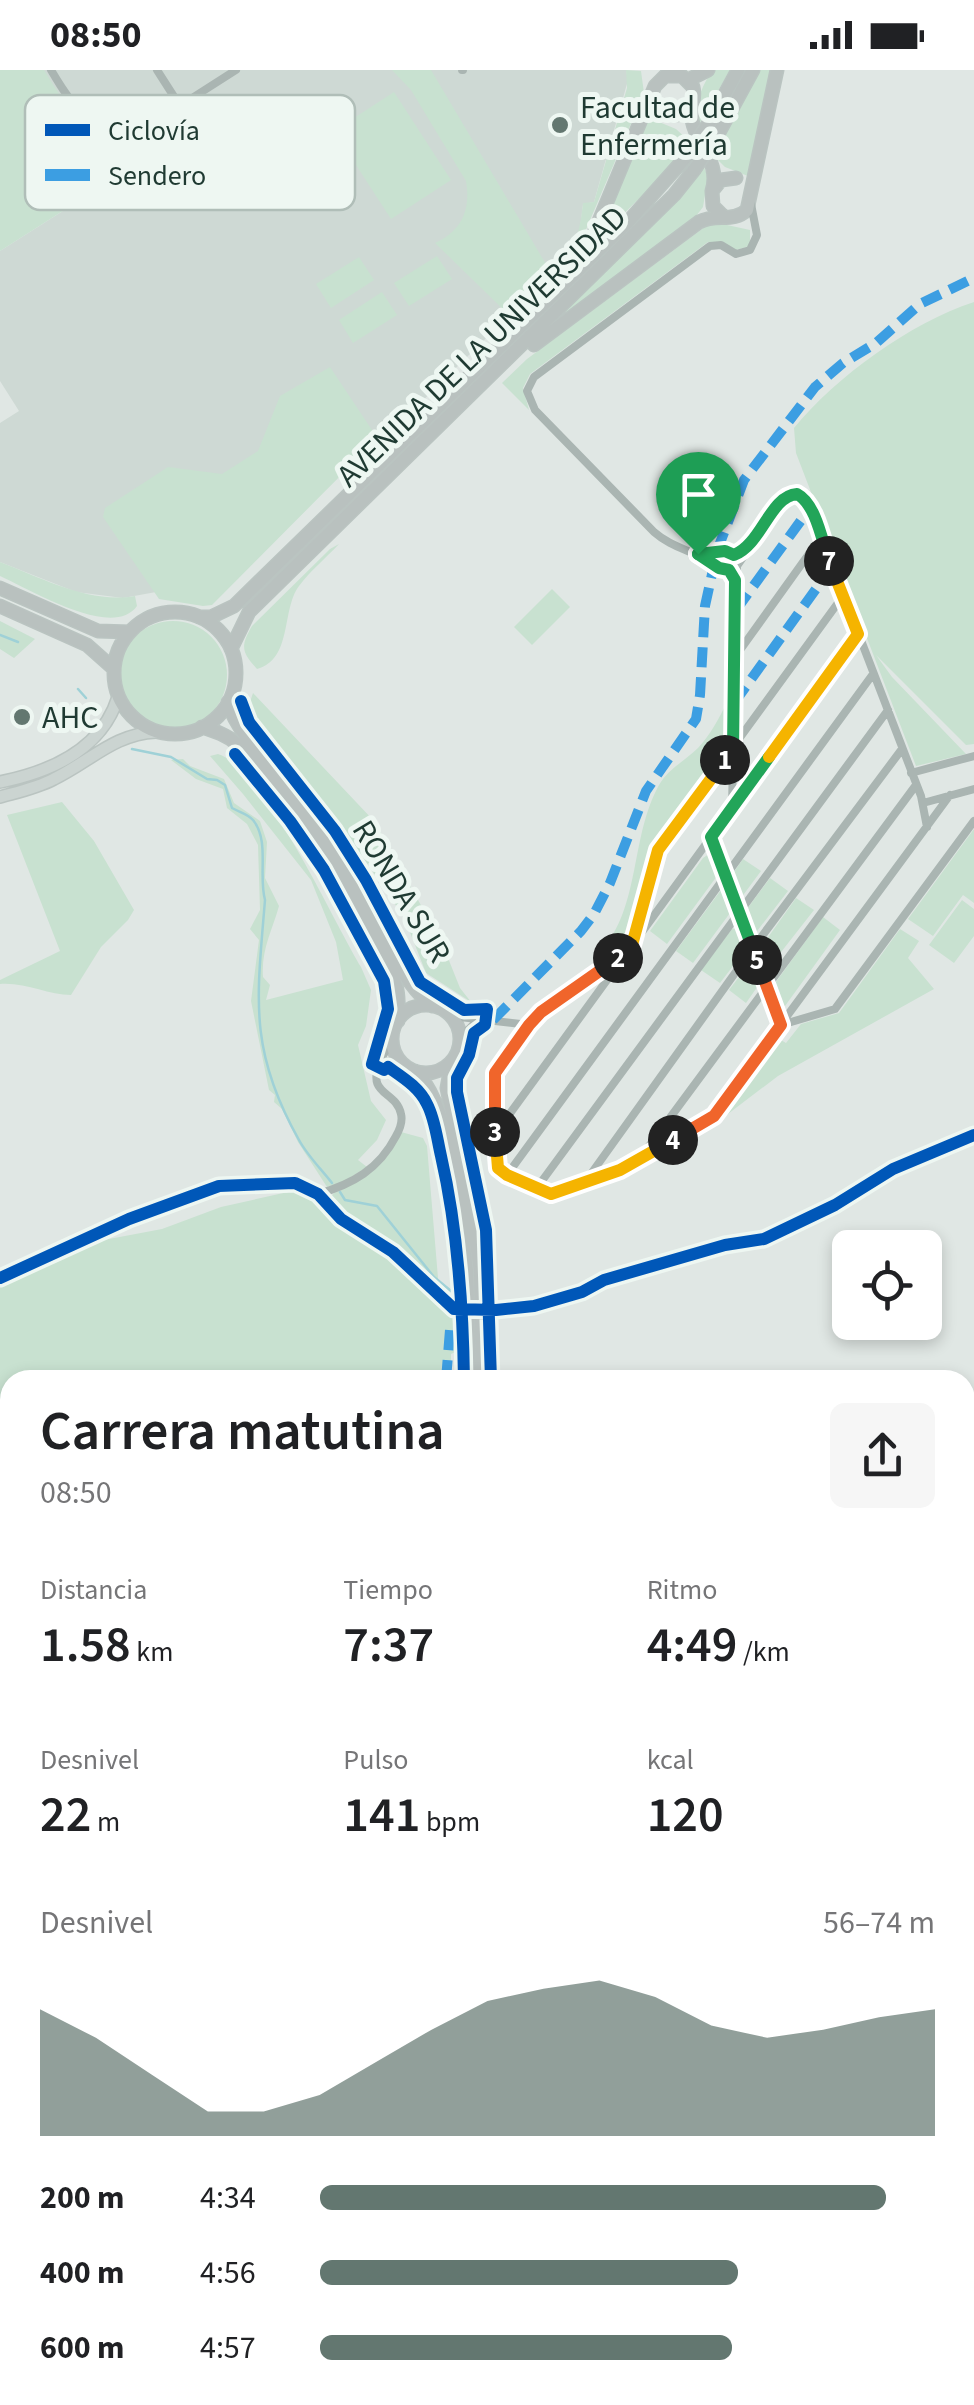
<!DOCTYPE html>
<html lang="es">
<meta charset="utf-8">
<style>
:root{--surface:#fff;--page:#f6f6f6;--text:#202124;--muted:#757577;--accent:#637770}
body{margin:0;font-family:"Source Sans 3",sans-serif;background:var(--page);color:var(--text);height:100vh;display:flex;flex-direction:column;font-size:38px;white-space:nowrap}
*{box-sizing:border-box;margin:0}
p{font-size:32px;color:var(--muted)}
.icon{flex:none;width:55px;height:55px;fill:none;stroke:currentColor;stroke-width:2;stroke-linecap:round;stroke-linejoin:round}
.map{position:relative;flex:1;overflow:hidden}
.side{position:absolute;left:0px;top:1300px;width:975px;height:1035px;display:flex;flex-direction:column;background:var(--surface);border-radius:30px 30px 0 0;box-shadow:0 5px 15px #0003}
.side>*{flex:none}
.controls{position:absolute;left:832px;top:1160px;display:grid;gap:20px}
.controls a{display:grid;place-items:center;width:110px;height:110px;border-radius:15px;background:var(--surface);box-shadow:0 5px 15px #0003;font-size:50px}
.pin{position:absolute;display:grid;place-items:center;width:85px;height:85px;color:#fff;margin:-102px -42px;border-radius:50% 50% 50% 0;rotate:-45deg;box-shadow:0 0 10px #0007}
.pin .icon{rotate:45deg}
.km{position:absolute;width:50px;height:50px;margin:-25px;border-radius:50%;background:#222;color:#fff;font-size:28px;line-height:50px;text-align:center}
.round{display:grid;place-items:center;flex:none;width:105px;height:105px;border-radius:15px;background:var(--page)}
.head{display:flex;align-items:center;justify-content:space-between;height:170px;padding:0 40px}
h1{font-size:55px;font-weight:600;line-height:75px}
.figures{display:grid;grid-template-columns:repeat(3,1fr);gap:15px;height:170px;padding:10px 40px}
.figures div{display:grid;align-content:center}
.figures b{font-size:50px;font-weight:600}
.figures small{font-size:28px;font-weight:400}
.figures p{font-size:28px}
.chart{height:280px;padding:20px 40px}
.chart p{display:flex;justify-content:space-between}
.chart svg{width:100%;height:180px;margin-top:10px;fill:var(--accent);opacity:.7}
ul{padding:0 40px;list-style:none;font-size:32px}
li{display:grid;grid-template-columns:160px 120px 1fr;align-items:center;height:75px}
li i{height:25px;border-radius:12px;background:var(--accent)}
.status{display:flex;justify-content:space-between;align-items:center;height:70px;padding:0 50px;background:var(--surface);direction:ltr}
.status svg{height:28px;fill:currentColor}
.map>svg:first-child{display:block}
</style>
<div class="status"><b>08:50</b><svg viewBox="0 0 49 12"><path d="M0 12V9h3v3zM5 12V6h3v6zM10 12V3h3v9zM15 12V0h3v12zM26 1h20v11H26zM47 4h2v5h-2z"/></svg></div>
<div class="map">
<svg width="974" height="2335" viewBox="0 0 974 2335">
<rect width="100%" height="100%" fill="#e0e7e4"/>
<!-- built -->
<path fill="#ced9d4" d="M28,0h598l2,10 -34,122 -11,2 -4,33 -28,37 -156,154 -13,-3 -8,8 -3,12 -193,143 -55,10 -47,-6 -76,-30v-139l19,-12 -19,-30v-130l99,-63z"/>
<!-- green -->
<path fill="#c8e1d0" d="M0,0h44c18,29 49,83 92,69 14,-5 29,-18 41,-26l8,20 -185,118z
M392,0h39l119,201c25,-25 29,-32 33,-68l11,-1 33,-114 -1,-18 15,1 3,22 -62,146 -11,17 -62,59 -74,-72c27,-12 36,-34 31,-62l-55,-91z
M713,0h17l-32,56c-6,-17 4,-42 15,-56z
M760,0h14l-23,106h-3l-23,-9 -12,-12z
M394,22l57,88 -60,39 -57,-88z
M647,47l29,12 13,12 -27,35 -69,68z
M704,97l4,10 -5,30 -10,13 -141,104 110,-108z
M718,153l32,7v16l-14,4 -15,-8h-13l-178,132 -7,14 6,22 -27,-27 25,-24 179,-133z
M437,186l15,23 -43,27 -15,-23z
M359,187l15,23 -43,28 -15,-24z
M382,222l15,23 -44,28 -14,-23z
M974,232v442l-8,1 -90,-90 16,22 74,77 -50,12 -120,-313 -2,-25c43,-52 116,-105 180,-126z
M330,297l44,66 -3,12 -159,160 -9,1 -44,-7 -56,-82 2,-9 63,-41 54,7 36,-23 22,-55z
M339,474c-13,14 -29,27 -40,42 -18,24 -6,73 -42,83 -14,-16 -18,-21 -5,-43l78,-77z
M0,492c42,16 89,42 135,34l2,10c-24,34 -106,-16 -137,-30z
M552,519l18,18 -38,38 -18,-18z
M0,551l35,18 -21,19 -14,-9z
M119 605a54 54 0 1 1 108 0a54 54 0 1 1-108 0Z
M253,623l121,128 68,122 18,45 11,14 -45,-29 -22,-56 -71,-103 -85,-106z
M727,632v47l-74,100 -24,91 -24,17 -4,-6c40,-45 29,-114 58,-166 10,-17 26,-24 39,-37 12,-13 21,-29 29,-46z
M218,684c47,15 115,167 143,213l10,23 -5,36 -8,19 13,56 15,19 -9,20 -19,20 9,7 -24,15 -16,5 -29,-45 -16,-33 -8,-7 1,-7 -6,-5 -18,-89 8,-61 -9,-11 10,-19 -2,-65 -11,-21 -20,-16 -4,-19 -27,-10 -25,-19 12,-1 7,7 34,13 10,24 26,18 7,21 -2,36 14,28c-7,25 -18,44 -16,71l7,8 -4,15 77,-20 -7,-38 -25,-62 -68,-86 -33,-38z
M62,732l32,39 40,69 -6,10 -27,27 -30,48c-23,0 -46,-13 -71,-11v-4l60,-29 -53,-136z
M974,759v74l-11,-8 -30,41 -25,-17z
M709,784l8,22 -50,68 -17,-13 53,-73z
M743,789l18,12 -20,27 -10,-22z
M770,808l18,13 -34,44 -10,-22z
M721,820l9,23 -37,50 -17,-12z
M796,828l18,12 -47,60 -8,-20z
M962,830l12,9v27l-20,27 -25,-18z
M823,847l17,13 -55,76 -4,1 -8,-21z
M737,858l9,21 -26,34 -19,-13 31,-41z
M900,859l19,12 -11,17 26,31 -156,87 -58,44 59,-81 7,4 15,-19 38,-11z
M749,894l4,2 7,17 -14,20 -17,-13z
M401,1062l22,6 4,8 12,144 -44,-39 -54,-36 -13,-14c6,-13 21,-13 32,-21 20,-12 30,-28 41,-48z
M297,1120l17,7 22,23 63,43 34,33 28,21 5,12v18l-15,7v26h-441v230l-10,4v-327l93,-45 69,-13 59,-22z"/>
<g fill="none" stroke-linecap="round" stroke-linejoin="round">
<!-- stream -->
<path stroke="#9fd1d7" stroke-width="2.5" d="M0,565l18,7
M78,619l8,9
M132,679l39,8 36,22 10,1 8,5 7,23c7,4 16,6 21,12 17,21 5,55 12,80 -8,98 -17,150 34,240 8,15 22,29 33,43
M340,1122l5,8 32,6 57,71 28,23
M487,1252l4,13 -2,45
M0,2139l10,4
M119,2325l10,10
M942,2325l16,10
M863,2335l11,-10"/>
<defs>
<path id="secondary" d="M0,2078l10,2
M75,2325l3,10"/>
<path id="primary" d="M0,712c50,-10 102,-33 118,-85
M0,727c18,-5 37,-9 54,-18 37,-18 60,-45 102,-47"/>
<path id="highway" d="M688,10l20,-10
M653,27c5,19 24,24 38,10
M709,53l29,-53
M717,66l36,-66
M724,147l-11,-11 -1,-15 9,-11 15,-2
M572,196l22,-33 61,-147 10,-10h17l11,11c3,12 -3,21 -1,33 5,27 29,42 20,71
M534,275l165,-123c17,-9 34,1 48,-12l30,-140
M0,518l98,43 32,1
M0,536l87,39 27,24
M114 603a61 61 0 1 1 122 0a61 61 0 1 1-122 0Z
M199,547h12l23,-11 394,-384 58,-65
M231,579l18,-37 425,-417 20,-25
M228,632c11,38 50,66 73,98 22,31 44,63 63,96 21,38 34,82 68,110
M202,657c13,4 25,8 35,17 47,38 144,187 160,246 2,10 1,21 1,31
M392 969a34 34 0 1 1 68 0a34 34 0 1 1-68 0Z
M452,991l-5,27 22,106 11,77
M415,1001c37,34 46,150 52,201
M965,2059l9,1
M965,2070l9,2"/>
</defs>
<!-- secondary casing -->
<use href="#secondary" stroke="#b9c4bf" stroke-width="12"/>
<!-- primary casing -->
<use href="#primary" stroke="#bac4c1" stroke-width="14"/>
<!-- highway casing -->
<use href="#highway" stroke="#bac4c1" stroke-width="15"/>
<!-- street -->
<path stroke="#aab5b2" stroke-width="8" d="M51,0c20,34 43,70 88,62l97,-62
M157,0l23,36
M462,0h1
M712,493c-20,-13 -40,-15 -58,-31l-119,-122 -8,-19 7,-14 176,-131 11,-1 15,9 14,-4 7,-15 -6,-31
M737,496l-8,4 -15,-5 -3,-7 6,-7 12,1 10,9
M735,587l86,-120
M911,703l63,-17
M923,733l51,-14
M732,738l5,-242 46,-67 14,-5 8,4 5,10 111,288 6,31
M711,767l70,188 54,-16 139,-188
M634,868l24,-88 185,-254
M627,882l-86,60 -46,61v82l3,12 9,8 39,18 10,1 83,-33 75,-46 236,-320
M451,946l78,9
M460,968l18,-18
M379,994l9,-3 14,1
M495,1064l363,-499
M641,1087l275,-372
M507,1105l366,-501
M583,1115l170,-237 149,-199
M536,1119l352,-479
M318,1124c35,-10 61,-25 78,-58 4,-7 7,-14 5,-22 -5,-24 -35,-18 -21,-52 3,-8 6,-13 13,-19
M0,1208l129,-59 90,-33 76,-3 23,11 23,25 52,33 61,57 42,1 38,-4 48,-14 22,-12 121,-35 39,-6 71,-34 58,-36 81,-34
M0,1749l10,-3
M0,1810l10,-3
M965,1813l9,-4
M0,1853l10,-2
M0,1918l10,-12
M0,1929l10,-17
M7,1983l3,-5
M965,2028l9,3
M0,2040l10,3
M0,2215l10,-1"/>
<!-- secondary -->
<use href="#secondary" stroke="#fafbfb" stroke-width="10"/>
<!-- primary -->
<use href="#primary" stroke="#cbd4d1" stroke-width="11"/>
<!-- highway -->
<use href="#highway" stroke="#b9c1bf" stroke-width="12"/>
<defs>
<path id="highway-bridge" d="M686,87l23,-34
M694,100l23,-34
M480,1201l2,109
M467,1202l3,108"/>
</defs>
<!-- highway-bridge casing -->
<use href="#highway-bridge" stroke="#bac4c1" stroke-width="15" stroke-linecap="butt"/>
<!-- highway-bridge -->
<use href="#highway-bridge" stroke="#b9c1bf" stroke-width="12"/>
<!-- quiet -->
<path stroke="#3c9ee2" stroke-width="10" stroke-dasharray="20 10" stroke-linecap="butt" d="M717,481l27,-71 71,-93 28,-24 33,-20 44,-39 54,-26
M736,540l74,-102
M734,633l97,-135
M493,950l88,-89 13,-17 16,-31 36,-92 50,-72 4,-24 5,-89 9,-41
M446,1310l4,-50
M7,1983l3,-1
M0,2243l10,1
M0,2334l1,1"/>
<defs>
<path id="cycleway" d="M241,631l8,21 86,109 31,49 54,102 44,28 23,-1 -2,16 -11,8 -5,22 -12,23v14l29,138 5,150
M235,684l55,67 34,49 60,111 4,28 -16,55 12,6 4,-3c14,10 31,20 39,37 8,15 10,35 14,52 17,74 22,149 23,224
M0,1208l129,-59 90,-33 76,-3 23,11 23,25 52,33 61,57 42,1 38,-4 48,-14 22,-12 121,-35 39,-6 71,-34 58,-36 81,-34"/>
</defs>
<!-- cycleway casing -->
<use href="#cycleway" stroke="#eef7f2" stroke-width="19"/>
<!-- cycleway -->
<use href="#cycleway" stroke="#0057b8" stroke-width="12"/>
</g>
<g fill="none" stroke-linecap="round" stroke-linejoin="round">
<defs>
<path id="split-1" d="M698,484l21,14 10,2 6,10 -2,170 -8,10"/>
<path id="split-2" d="M618,888l14,-13 26,-95 67,-90"/>
<path id="split-3" d="M495,1062v-59l34,-48 12,-13 77,-54"/>
<path id="split-4" d="M495,1062l3,36 9,7 44,19 69,-24 53,-30"/>
<path id="split-5" d="M673,1070l41,-24 67,-91 -24,-65"/>
<path id="split-6" d="M757,890l-46,-123 58,-80"/>
<path id="split-7" d="M769,687l89,-123 -29,-73"/>
<path id="split-8" d="M698,484l27,-3 9,4c28,-11 36,-59 63,-61 19,10 25,47 32,67"/>
</defs>
<!-- split-1 casing -->
<use href="#split-1" stroke="#fff" stroke-width="20"/>
<!-- split-2 casing -->
<use href="#split-2" stroke="#fff" stroke-width="20"/>
<!-- split-3 casing -->
<use href="#split-3" stroke="#fff" stroke-width="20"/>
<!-- split-4 casing -->
<use href="#split-4" stroke="#fff" stroke-width="20"/>
<!-- split-5 casing -->
<use href="#split-5" stroke="#fff" stroke-width="20"/>
<!-- split-6 casing -->
<use href="#split-6" stroke="#fff" stroke-width="20"/>
<!-- split-7 casing -->
<use href="#split-7" stroke="#fff" stroke-width="20"/>
<!-- split-8 casing -->
<use href="#split-8" stroke="#fff" stroke-width="20"/>
<!-- split-1 -->
<use href="#split-1" stroke="#22a559" stroke-width="12"/>
<!-- split-2 -->
<use href="#split-2" stroke="#f5b400" stroke-width="12"/>
<!-- split-3 -->
<use href="#split-3" stroke="#f0652b" stroke-width="12"/>
<!-- split-4 -->
<use href="#split-4" stroke="#f5b400" stroke-width="12"/>
<!-- split-5 -->
<use href="#split-5" stroke="#f0652b" stroke-width="12"/>
<!-- split-6 -->
<use href="#split-6" stroke="#22a559" stroke-width="12"/>
<!-- split-7 -->
<use href="#split-7" stroke="#f5b400" stroke-width="12"/>
<!-- split-8 -->
<use href="#split-8" stroke="#22a559" stroke-width="12"/>
</g>
<!-- markers -->
<g fill="#637770" stroke="#eef7f2" stroke-width="4">
<circle cx="560" cy="55" r="10"/>
<circle cx="22" cy="647" r="10"/>
</g>
<g text-anchor="middle" stroke-width="10" stroke-linejoin="round" paint-order="stroke">
<!-- poi labels -->
<g font-size="32" fill="#1f3a32" stroke="#eef7f2" text-anchor="start">
<text x="580" y="48">Facultad de<tspan x="580" dy="37">Enfermería</tspan></text>
<text x="42" y="658">AHC</text>
</g>
<!-- street labels -->
<g font-size="32" fill="#1f3a32" stroke="#eef7f2">
<text transform="translate(481 276) rotate(-44)" y="11">AVENIDA DE LA UNIVERSIDAD</text>
<text transform="translate(402 821) rotate(59)" y="11">RONDA SUR</text>
</g>
</g>
<!-- legend -->
<rect x="25" y="25" width="330" height="115" rx="15" fill="#eef7f2" stroke="#b0beb8" stroke-width="2.5"/>
<rect x="45" y="54" width="45" height="12" fill="#0057b8"/>
<rect x="45" y="99" width="45" height="12" fill="#3c9ee2"/>
<g font-size="28" fill="#1f3a32">
<text x="108" y="70">Ciclovía</text>
<text x="108" y="115">Sendero</text>
</g>
</svg>
<div class="controls">
<a><svg class="icon" aria-label="locate" viewBox="0 0 24 24"><circle cx="12" cy="12" r="6"/><path d="M12 2v4M12 18v4M2 12h4M18 12h4"/></svg></a>
</div>
<div class="pin" style="left:698px;top:484px;background:#1e9e55"><svg class="icon" aria-label="arrive" viewBox="0 0 24 24"><path d="M6 21V4h12l-3 4 3 4H6"/></svg></div>
<b class="km" style="left:725px;top:690px">1</b>
<b class="km" style="left:618px;top:888px">2</b>
<b class="km" style="left:495px;top:1062px">3</b>
<b class="km" style="left:673px;top:1070px">4</b>
<b class="km" style="left:757px;top:890px">5</b>
<b class="km" style="left:829px;top:491px">7</b>
<section class="side">
<div class="head"><div><h1>Carrera matutina</h1><p>08:50</p></div><a class="round"><svg class="icon" aria-label="share" viewBox="0 0 24 24"><path d="M12 15V3M7 8l5-5 5 5M5 13v7h14v-7"/></svg></a></div>
<div class="figures">
<div><p>Distancia</p><b>1.58<small> km</small></b></div>
<div><p>Tiempo</p><b>7:37</b></div>
<div><p>Ritmo</p><b>4:49<small> /km</small></b></div>
</div>
<div class="figures">
<div><p>Desnivel</p><b>22<small> m</small></b></div>
<div><p>Pulso</p><b>141<small> bpm</small></b></div>
<div><p>kcal</p><b>120</b></div>
</div>
<div class="chart"><p><span>Desnivel</span>56–74 m</p>
<svg viewBox="0 0 160 44" preserveAspectRatio="none"><path d="M0 44V13L10 20L20 29L30 38L40 38L50 34L60 26L70 18L80 11L90 8L100 6L110 10L120 17L130 20L140 18L150 15L160 13V44z"/></svg>
</div>
<ul>
<li><b>200 m</b>4:34<i style="width:92%"></i></li>
<li><b>400 m</b>4:56<i style="width:68%"></i></li>
<li><b>600 m</b>4:57<i style="width:67%"></i></li>
</ul>
</section>
</div>
